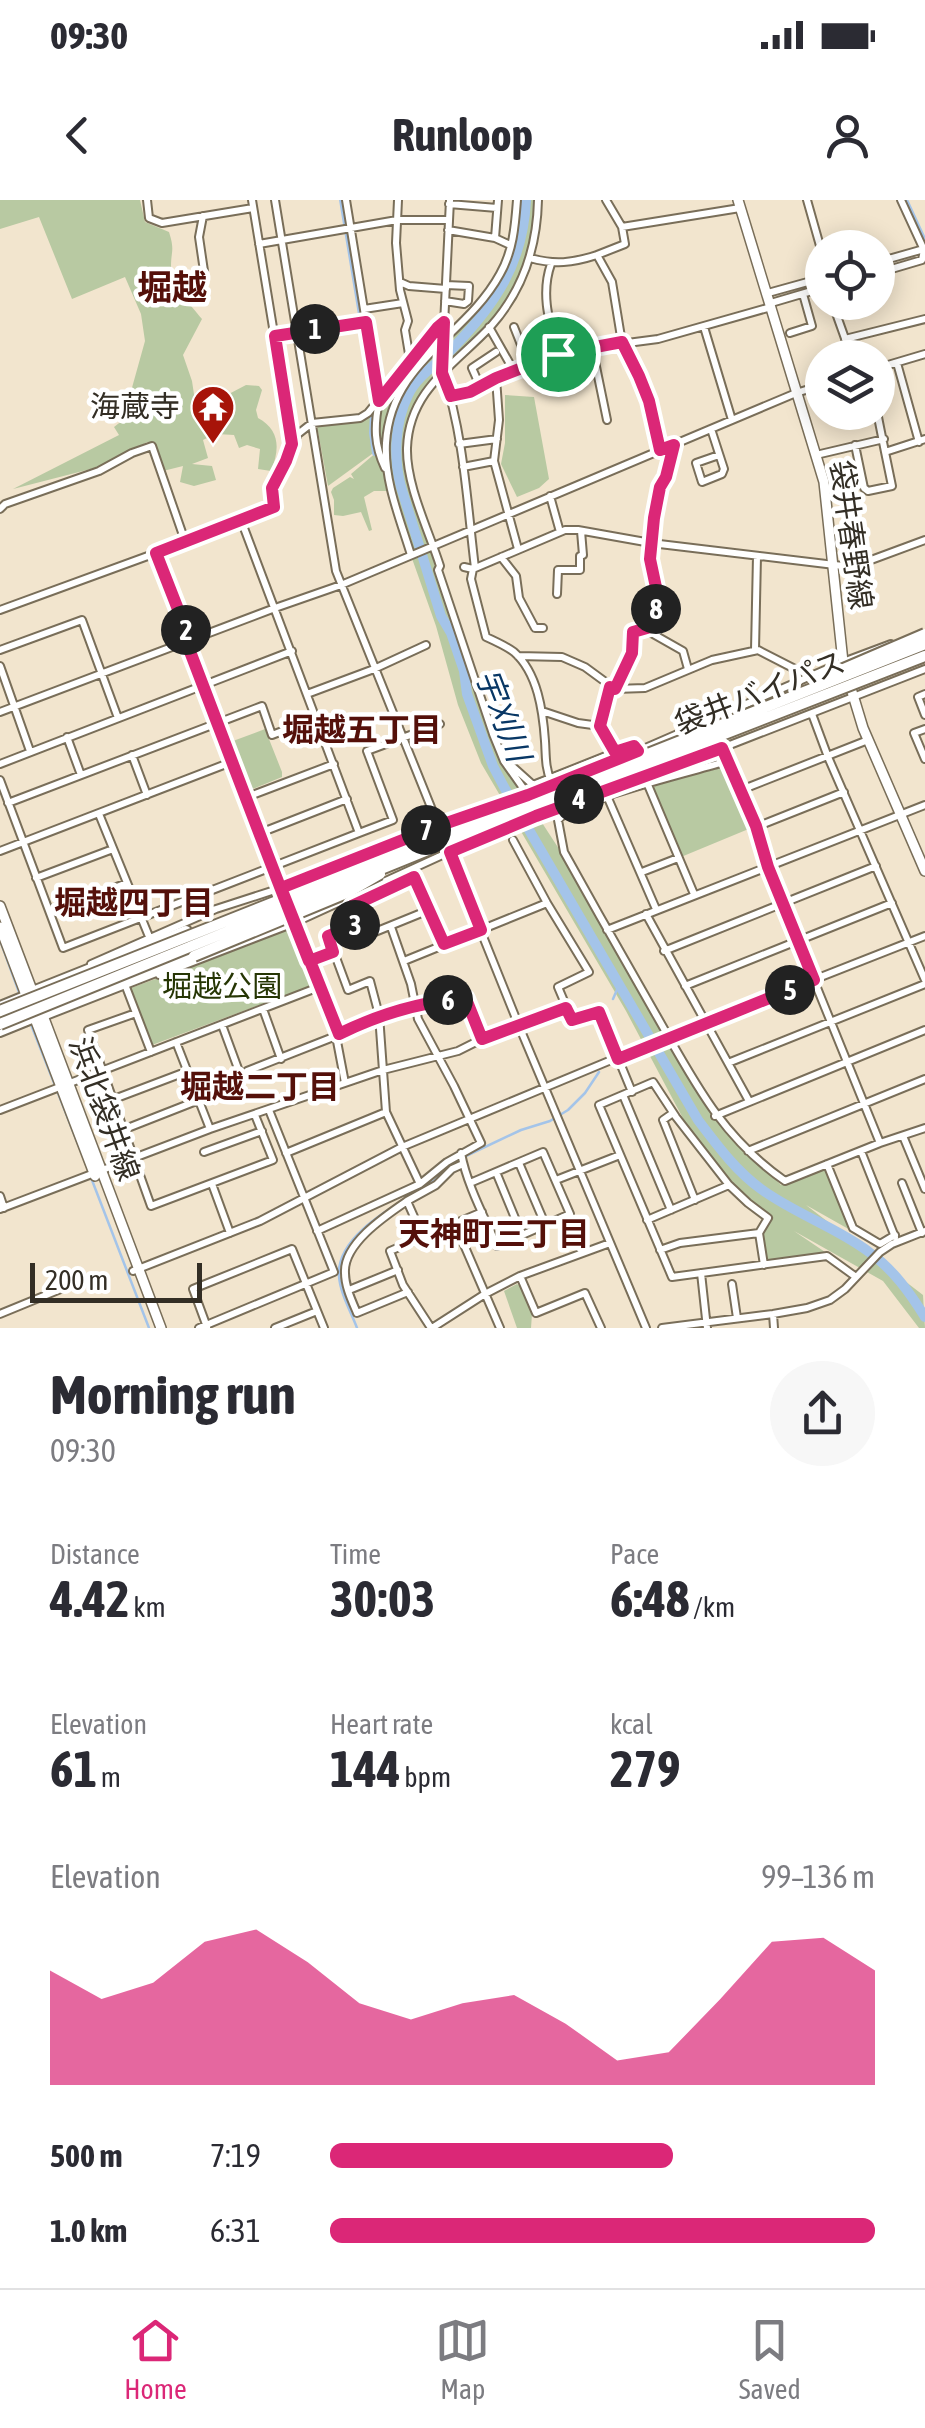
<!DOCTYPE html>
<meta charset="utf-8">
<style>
:root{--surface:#fff;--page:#f7f7f7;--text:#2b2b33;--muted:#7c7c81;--line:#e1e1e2;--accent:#db2777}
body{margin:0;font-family:"Asap Condensed","Noto Sans JP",sans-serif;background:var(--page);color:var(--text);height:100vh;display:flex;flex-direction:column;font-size:38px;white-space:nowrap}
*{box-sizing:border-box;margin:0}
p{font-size:32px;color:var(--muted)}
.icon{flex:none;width:55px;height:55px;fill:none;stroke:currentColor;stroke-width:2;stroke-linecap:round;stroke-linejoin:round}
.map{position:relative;height:1128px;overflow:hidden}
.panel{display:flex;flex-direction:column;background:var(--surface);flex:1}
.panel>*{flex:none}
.buttons{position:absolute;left:805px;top:30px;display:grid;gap:20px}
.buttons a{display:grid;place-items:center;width:90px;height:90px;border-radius:50%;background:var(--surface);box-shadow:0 5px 25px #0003;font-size:50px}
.scale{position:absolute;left:30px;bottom:25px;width:172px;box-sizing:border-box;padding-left:10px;border:5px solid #332e25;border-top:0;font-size:28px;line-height:35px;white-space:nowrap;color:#332e25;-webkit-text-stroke:8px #fff;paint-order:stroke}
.pin{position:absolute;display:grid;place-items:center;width:85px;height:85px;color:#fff;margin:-42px;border:5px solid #fff;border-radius:50%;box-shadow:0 2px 10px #0007}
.km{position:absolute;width:50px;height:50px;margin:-25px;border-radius:50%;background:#222;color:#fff;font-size:28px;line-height:50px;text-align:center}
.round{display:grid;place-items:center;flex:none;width:105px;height:105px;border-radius:52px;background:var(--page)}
.headline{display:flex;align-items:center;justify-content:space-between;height:170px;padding:0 50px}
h1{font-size:55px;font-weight:700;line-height:75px}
.stats{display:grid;grid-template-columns:repeat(3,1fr);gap:15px;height:170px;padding:10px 50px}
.stats div{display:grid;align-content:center}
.stats b{font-size:50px;font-weight:700}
.stats small{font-size:28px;font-weight:400}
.stats p{font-size:28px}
.chart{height:280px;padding:20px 50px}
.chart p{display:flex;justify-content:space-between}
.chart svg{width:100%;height:180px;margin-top:10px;fill:var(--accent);opacity:.7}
ul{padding:0 50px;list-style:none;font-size:32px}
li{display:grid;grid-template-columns:160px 120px 1fr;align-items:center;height:75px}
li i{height:25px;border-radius:12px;background:var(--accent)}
.status{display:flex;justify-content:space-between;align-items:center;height:70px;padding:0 50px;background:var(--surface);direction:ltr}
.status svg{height:28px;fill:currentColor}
header{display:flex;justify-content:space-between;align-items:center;height:130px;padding:0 50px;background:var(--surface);font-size:45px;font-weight:700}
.dock{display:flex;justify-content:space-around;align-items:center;height:140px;border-top:2px solid var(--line);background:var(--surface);font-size:28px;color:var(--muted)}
.dock a{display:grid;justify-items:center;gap:5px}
.dock .selected{color:var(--accent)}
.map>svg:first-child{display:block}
</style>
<div class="status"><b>09:30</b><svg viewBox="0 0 49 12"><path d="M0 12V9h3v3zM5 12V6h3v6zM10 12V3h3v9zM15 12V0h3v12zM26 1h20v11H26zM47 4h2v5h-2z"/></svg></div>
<header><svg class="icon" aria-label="back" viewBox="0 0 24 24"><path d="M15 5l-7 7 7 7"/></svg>Runloop<svg class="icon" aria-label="person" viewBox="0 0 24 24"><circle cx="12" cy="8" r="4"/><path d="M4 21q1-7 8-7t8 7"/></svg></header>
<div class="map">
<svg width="925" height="1128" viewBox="0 0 925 1128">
<rect width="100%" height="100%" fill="#f2e5ce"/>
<!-- green -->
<path fill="#b8c9a2" d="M0,0h140l5,22 24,10c6,19 2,18 2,35 1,19 19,37 31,52l-19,36 9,26 3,20 30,-5 21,-11 13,1 3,4 -6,20 2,8c22,12 22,31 13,53l-13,-2 2,-20 -13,-4 -8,3 -5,-13 -17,-1 -9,-19 -7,2 6,21 -4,2 5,18 -16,6 20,2 4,14 -22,6 -14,-4 3,-16 -20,5 -9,-27 -7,-2 -33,21 -101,26 106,-54 -5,-8 9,-7 22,-79 -4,-27 -16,-37 -53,22 -33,-82 -39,12z
M517,0h20l-7,60 -29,53 -82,90 -13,53 30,114 69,196 56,86 66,112 37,75 51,77 66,69 46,-16 25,62 -46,-26 117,90 2,33h-6l-36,-47 -89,-50 34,23 -60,9 -2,-2 -4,-27 9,-15 -9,-5 -67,-73 -69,-130 -145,-248 -23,-58 -22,-79 -48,-135h-14l-10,6 8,33 -3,1 -8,-19 -18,4 -9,-1v-15l-3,-8 2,-4 17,-11 4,2 -3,-5 27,-23 1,-50 32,-37 3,8 87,-97 12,-32z
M505,195l29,2 15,82 -10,9 -22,9 -16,-33 4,-21z
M371,213l1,41 -44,32 -11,-60 43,-4z
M265,529l17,43v5l-32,13 -17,-49z
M724,567l4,2 23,59 -70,29 -27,-69 1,-3z
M292,728l21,57 -161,60 -21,-57z
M517,1084l6,4 9,26 -1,14h-14l-13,-37z"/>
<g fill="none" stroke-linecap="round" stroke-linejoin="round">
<!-- stream -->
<path stroke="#a4c4e9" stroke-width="2.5" d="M907,0l18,39
M0,740l20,55
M228,792l-1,-10 3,-7 14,-5
M613,799l6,-14
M30,822l50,127
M466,956l55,-26 29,-9 18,-11 17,-17 14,-21
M90,975l59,153
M357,1128c-6,-16 -17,-35 -18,-52 -3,-42 60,-72 89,-91 11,-7 20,-18 31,-25"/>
<!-- canal -->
<path stroke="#a4c4e9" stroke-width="6" d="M342,0l32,193 -2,40 3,20"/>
<!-- river -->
<path stroke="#a4c4e9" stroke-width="10" d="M526,0c-3,64 -31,105 -75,150 -14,14 -34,26 -43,45 -13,27 -15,62 -7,92l40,129 10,17 13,38 3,23 26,72 11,21 194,333c19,25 37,50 63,69 34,25 75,38 108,63 24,17 41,41 56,65"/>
<defs>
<path id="minor" d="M147,0l2,18 13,5 91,-15
M252,0l40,243
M275,0l61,371 183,455 127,302
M346,0l33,201c-5,25 -5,44 6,67
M398,0l-2,43 4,47 8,31 -3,9 5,30
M807,0l15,53
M901,0l23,50
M449,4l48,4
M203,16l-4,21 5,34
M622,27l118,-19
M448,30l47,8 13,6
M495,38l3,-38
M259,44l138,-24h51
M597,55l28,-11 -3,-17 -16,-27
M530,58c25,7 42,5 67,-3l15,27 10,61 17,33 10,25 11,48
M878,62l46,-13
M551,64c-11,31 -1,60 7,90
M878,73l44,-13 2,-10
M400,82l9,4 37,3
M768,93l54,-15
M445,101l19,3 4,-3 1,-15 -23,-1
M832,102l20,56
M771,103l51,-15
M364,109l39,-6
M444,125l6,-125
M489,127l25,44
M514,127l15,38
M704,127l28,93
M790,133l22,-7 -9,-32
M275,136l91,-14
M845,139l80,-20
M592,147l15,73
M897,163l22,79
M878,168l47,-14
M443,173c21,62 24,130 32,195
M496,178l3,42 -5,41 24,88
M480,186l-8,-18 24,-16
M451,197l19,-5 26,-14 70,-27 92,-12 113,-32
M877,212l8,40
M711,229l13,40 -2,5 -20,8 -6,-19 23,-8
M459,244l38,-5
M855,245l9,43 4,3 24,-5 -7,-34 40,-13
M816,255l68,-16
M463,267l31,-6
M550,296l10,36
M0,309l5,-5 94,-33 33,-18 20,-7 33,95
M156,353l34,87
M411,355c-11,-36 -27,-74 -25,-112 5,-82 79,-105 114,-169 13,-23 15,-47 17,-74
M501,357l15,19 3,22 16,30h8
M464,367l9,2 92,-39h13l73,13 192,23 28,-6 54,-20
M473,369l-2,10 15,58c9,4 20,9 28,15 24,21 29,60 31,89 1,14 0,27 6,40
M557,394l1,-24h22v-14l3,-1 -2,-24
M0,410l156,-57 118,-46 -2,-19 26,-54 14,-11 48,-5 8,-5 70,-86 6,-6
M646,430l37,21 5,18
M186,441l97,251
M0,450l82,-30 36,98
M755,450l2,-94
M518,456l44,1 23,10 30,22 30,-1 67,-28 46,-10 35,18 6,14
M0,466l30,85
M610,487l-10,39 15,26
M615,489l17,-36 1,-21 21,-6 3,-34 -6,-24 -1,-20 10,-61 6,-10 7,-31
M307,494l67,-25 52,-24
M925,494l-7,3 7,18
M542,511l36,12 22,3
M0,512l275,-104 66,-23 455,-192 26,-8
M812,514l16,43 97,223
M925,529l-11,4 11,26
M67,537l14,38
M722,548l34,79 12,40 112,276
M132,555l15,40
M728,561c-33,10 -153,38 -170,59l6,32c30,54 60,107 91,161 38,66 65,123 130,168l95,-38 45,-15
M0,564l292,-113
M513,567l20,18 98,-39h3l4,5
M0,580l63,168 296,-115 -118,-313
M648,585l46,109
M741,590l127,-50
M528,595l-24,-34 -11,-27 -55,-164 2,-4c-11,-35 -34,-81 -33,-118 2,-59 48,-83 84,-122 32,-36 46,-78 47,-126
M607,596l49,113
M247,597l87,-33
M8,603l254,-97 10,29 44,-17
M99,614l51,125
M756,627l88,-35
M260,633l87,-34
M359,633l34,-13 -26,-69 73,-27
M513,640l34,63 42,69 -31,15 14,33 27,-8 33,80
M0,651l234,-90
M642,672l36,-14
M36,678l77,-29
M429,710l-64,26 -13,-30 62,-29 30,67
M50,713l77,-30
M646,714l103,187
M294,723l45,111
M359,724l-31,12 20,54 22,-9 9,34 7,97 34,72
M607,730l318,-125
M664,751l212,-85
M309,761l24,-9
M404,761l143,-58
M91,764l125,-55 65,-21 158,-63 89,-30 92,-36 223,-97 48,-18
M159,775l135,-52 155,-71 87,-37 186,-67 203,-79
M685,786l207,-83
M126,787l25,65
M0,805l27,-11
M263,809l18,50
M136,813l-48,17 63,176 122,-46 -18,-45
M0,833l37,-15
M336,836l9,47
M176,842l34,87
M728,863l197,-79
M247,871l89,-35 43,-21 53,-14 33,-2 17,40
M195,891l45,-17 -18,-49
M623,895l48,115
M114,899l74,-28
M0,910l319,-123
M673,913l-10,7 32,80
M715,916l210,-86
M125,929l74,-29
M903,936l22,53
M748,951l177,-72
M861,951l34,86
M204,952l58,-21
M286,953l100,-41
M461,953c6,32 23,63 36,93l73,-32 -27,-62 -73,31
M519,963l26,61
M827,964l26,64 27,16 15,-9
M496,972l26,63
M556,980l64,-25
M902,983l20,50
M212,984l18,49
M729,985l-53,-68 -23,-35 -54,23 73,172 155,-21 29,21
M0,996l4,12
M407,1001c-22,15 -64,43 -62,72 0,14 7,28 12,40l51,-21
M0,1009l210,-80 173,-59 75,-19 24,-12 85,-31
M647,1020l82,-35 19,18 20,15 -9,15 5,32
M455,1024l45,104
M317,1031l103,-47 27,-22 34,-19 -27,-57 -36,-67 -7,-35 -20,-57
M423,1037l-16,-36 29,-16 16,-16 11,-5
M660,1050l20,-7 79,-10
M133,1071l127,-50 142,-74 243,-101 280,-110
M701,1073l6,55
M520,1076l16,37 49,-20 16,35
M732,1084l5,34
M349,1090l49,-20
M0,1114l73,-30
M773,1114l1,14
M207,1127l-14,-38 99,-40 32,79
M199,1128l135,-56 -65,-162
M275,1128l42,-17
M431,1128l-28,-43 -13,-34 92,-39
M432,1128l53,-34 35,-18 90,-33
M662,1128l111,-14 34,-6 23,-8 15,-11 35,-37 12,-8 33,-13"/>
<path id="major" d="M738,0l86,282 19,180 20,66 62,143
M0,706l35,92
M0,727l95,249
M42,813l119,315"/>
<path id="highway" d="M33,792l153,-61
M43,815l151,-59"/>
</defs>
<!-- minor casing -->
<use href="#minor" stroke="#796e59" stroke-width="10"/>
<!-- major casing -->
<use href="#major" stroke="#796e59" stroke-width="12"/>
<!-- highway casing -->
<use href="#highway" stroke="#796e59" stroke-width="14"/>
<!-- minor -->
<use href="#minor" stroke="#fff" stroke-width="6"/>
<!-- major -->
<use href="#major" stroke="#fff" stroke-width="9"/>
<!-- highway -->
<use href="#highway" stroke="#fff" stroke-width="10"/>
<defs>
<path id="minor-bridge" d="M443,170l1,-44"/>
<path id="highway-bridge" d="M834,473l91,-39
M194,756l155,-64 31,-18
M0,811l925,-367
M0,824l467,-190 458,-178"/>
</defs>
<!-- minor-bridge casing -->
<use href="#minor-bridge" stroke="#796e59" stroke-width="10" stroke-linecap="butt"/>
<!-- highway-bridge casing -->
<use href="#highway-bridge" stroke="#796e59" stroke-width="14" stroke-linecap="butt"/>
<!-- minor-bridge -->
<use href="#minor-bridge" stroke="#fff" stroke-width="6"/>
<!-- highway-bridge -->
<use href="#highway-bridge" stroke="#fff" stroke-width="10"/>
</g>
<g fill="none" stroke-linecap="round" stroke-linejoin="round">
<defs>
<path id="route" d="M558,154l-62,24 -26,14 -19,4 -9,-23 2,-51 -6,5 -59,74 -13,-79 -91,14 17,108 -6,17 -14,27 2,19 -118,46 34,87 -4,1c41,107 81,214 123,320l24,-9 -5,-16 31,-12 -7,-18 62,-29 30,67 37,-14 -31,-78 86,-36 186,-68 34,78 12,41 46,113 -196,79 -19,-47 -27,8 -6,-12 -84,31 -16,-40c-46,2 -86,15 -127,35l-58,-146 157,-62 90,-31 110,-44 -4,-5 -19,6 -15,-26 10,-39 5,2 17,-36 1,-21 21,-6 3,-34 -7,-33 4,-41 6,-31 6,-10 8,-32 -14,5 -11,-49 -10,-25 -17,-34 -64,12"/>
</defs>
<!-- route casing -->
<use href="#route" stroke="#fff" stroke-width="20"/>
<!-- route -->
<use href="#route" stroke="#db2777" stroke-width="12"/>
</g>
<!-- icons -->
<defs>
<symbol id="temple-pin" viewBox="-11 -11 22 30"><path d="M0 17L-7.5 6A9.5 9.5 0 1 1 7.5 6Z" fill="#a71409" stroke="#fff"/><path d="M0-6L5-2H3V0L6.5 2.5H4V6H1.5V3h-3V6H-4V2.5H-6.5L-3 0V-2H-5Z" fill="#fff"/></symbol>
</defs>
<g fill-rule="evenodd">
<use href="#temple-pin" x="188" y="182" width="50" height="68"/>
</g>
<g text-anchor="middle" stroke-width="9" stroke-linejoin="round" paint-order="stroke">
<!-- poi labels -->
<g font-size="30" fill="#332e25" stroke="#fff" text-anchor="end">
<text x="180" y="217">海蔵寺</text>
</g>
<!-- street labels -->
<g font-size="30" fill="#332e25" stroke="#fff">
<text transform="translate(851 335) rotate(82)" y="10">袋井春野線</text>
<text transform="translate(760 493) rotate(-21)" y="10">袋井バイパス</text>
<text transform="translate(104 909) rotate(70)" y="10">浜北袋井線</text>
</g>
<!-- park labels -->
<g font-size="30" fill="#263604" stroke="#fff">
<text x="222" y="797">堀越公園</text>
</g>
<!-- water labels -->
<g font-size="32" font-style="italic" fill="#083765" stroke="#fff">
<text transform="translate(503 515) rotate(69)" y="11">宇刈川</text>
</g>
<!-- neighbourhood labels -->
<g font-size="32" font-weight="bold" fill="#54100a" stroke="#fff">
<text x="362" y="541">堀越五丁目</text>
<text x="134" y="714">堀越四丁目</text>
<text x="260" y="898">堀越二丁目</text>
<text x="494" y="1045">天神町三丁目</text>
</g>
<!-- quarter labels -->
<g font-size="35" font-weight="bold" fill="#54100a" stroke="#fff">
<text x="172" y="100">堀越</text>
</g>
</g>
</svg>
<div class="buttons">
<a><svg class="icon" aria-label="locate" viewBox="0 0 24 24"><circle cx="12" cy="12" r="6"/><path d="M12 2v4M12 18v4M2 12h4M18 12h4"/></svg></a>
<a><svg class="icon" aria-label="layers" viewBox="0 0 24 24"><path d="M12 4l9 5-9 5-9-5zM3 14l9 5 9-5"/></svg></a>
</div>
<div class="scale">200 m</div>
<div class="pin" style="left:558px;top:154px;background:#1e9e55"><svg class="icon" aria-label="arrive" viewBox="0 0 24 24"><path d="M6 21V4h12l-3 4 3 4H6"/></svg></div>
<b class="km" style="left:315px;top:129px">1</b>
<b class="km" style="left:186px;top:430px">2</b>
<b class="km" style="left:355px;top:725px">3</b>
<b class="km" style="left:579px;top:599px">4</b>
<b class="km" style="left:790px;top:790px">5</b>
<b class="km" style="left:448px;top:800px">6</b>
<b class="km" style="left:426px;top:630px">7</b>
<b class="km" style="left:656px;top:409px">8</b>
</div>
<section class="panel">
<div class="headline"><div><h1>Morning run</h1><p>09:30</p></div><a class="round"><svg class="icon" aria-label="share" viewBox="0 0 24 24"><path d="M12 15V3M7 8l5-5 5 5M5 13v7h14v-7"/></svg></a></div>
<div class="stats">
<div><p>Distance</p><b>4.42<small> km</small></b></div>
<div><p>Time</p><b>30:03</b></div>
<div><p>Pace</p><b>6:48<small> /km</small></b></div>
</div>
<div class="stats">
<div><p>Elevation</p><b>61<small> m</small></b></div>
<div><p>Heart rate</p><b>144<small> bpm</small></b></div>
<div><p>kcal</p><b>279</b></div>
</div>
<div class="chart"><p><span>Elevation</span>99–136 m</p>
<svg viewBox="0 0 160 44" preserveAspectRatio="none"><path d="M0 44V16L10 23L20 19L30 9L40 6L50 14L60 24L70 28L80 24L90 22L100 29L110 38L120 36L130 23L140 9L150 8L160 16V44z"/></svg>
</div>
<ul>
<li><b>500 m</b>7:19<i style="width:63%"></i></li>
<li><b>1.0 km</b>6:31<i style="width:100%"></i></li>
</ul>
</section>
<nav class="dock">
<a class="selected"><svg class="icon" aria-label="home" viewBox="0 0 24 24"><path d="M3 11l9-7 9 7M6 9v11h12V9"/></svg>Home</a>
<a><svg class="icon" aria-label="map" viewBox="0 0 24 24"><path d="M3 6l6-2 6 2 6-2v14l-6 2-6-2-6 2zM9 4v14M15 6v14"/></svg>Map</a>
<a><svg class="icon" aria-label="saved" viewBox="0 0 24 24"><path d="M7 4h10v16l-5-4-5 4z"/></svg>Saved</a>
</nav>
